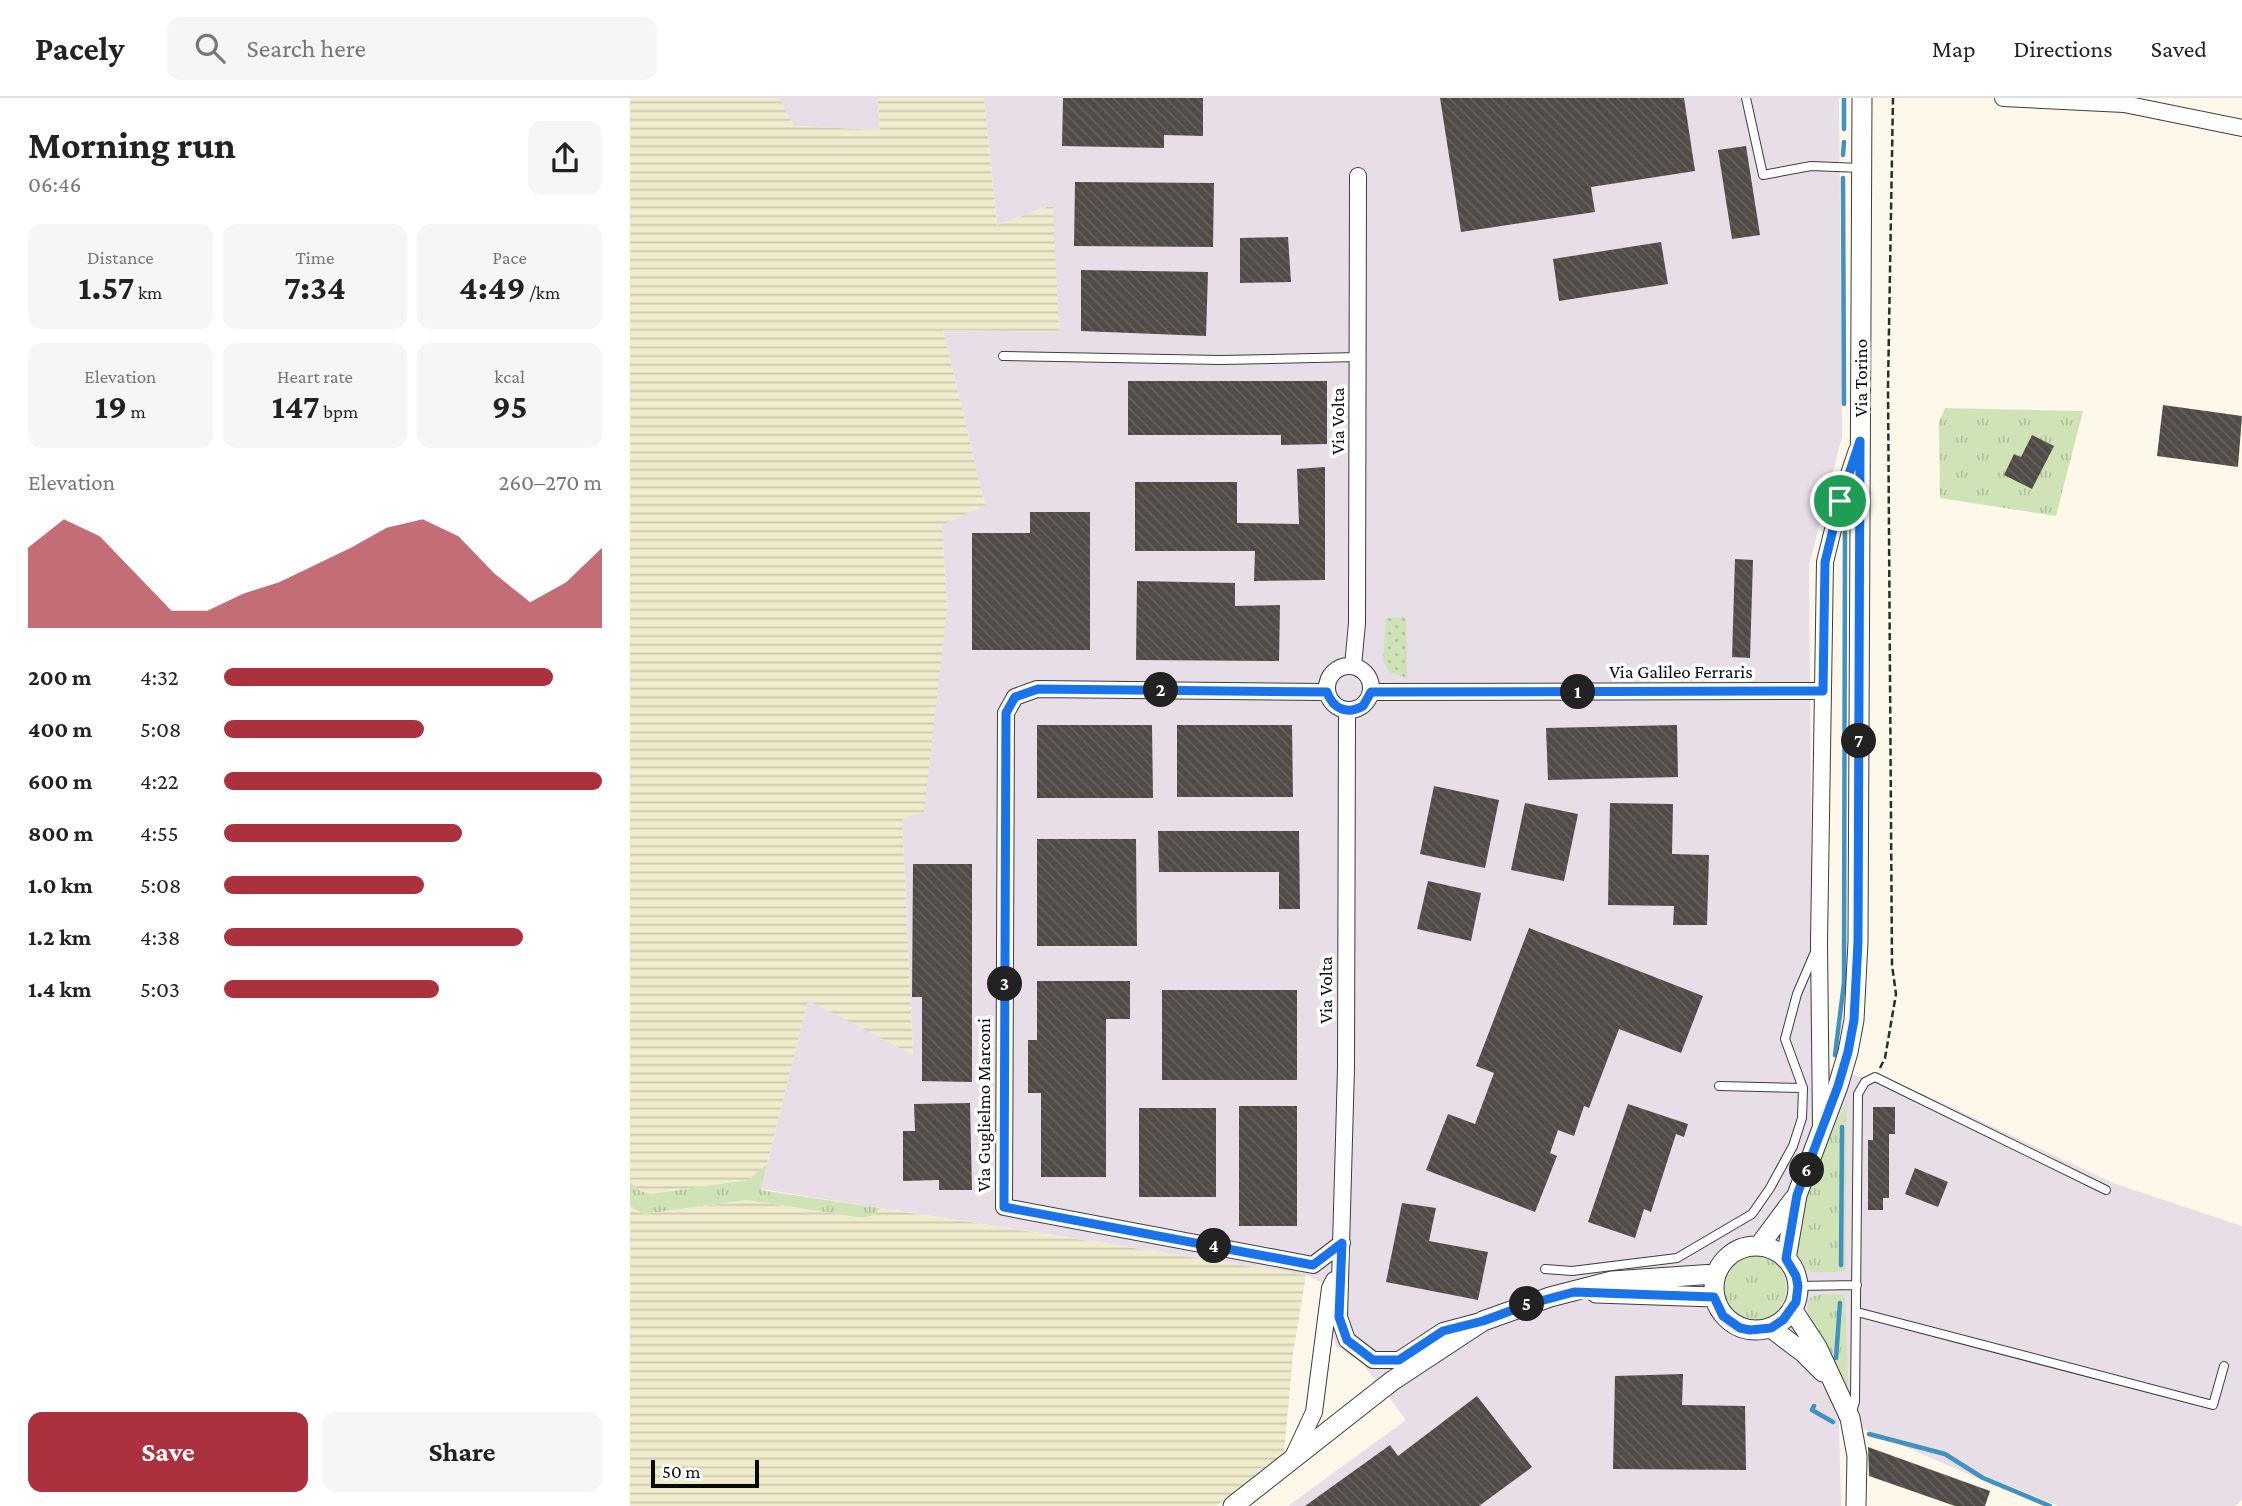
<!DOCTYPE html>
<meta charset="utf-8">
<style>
:root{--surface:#fff;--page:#f6f6f6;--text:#222;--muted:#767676;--line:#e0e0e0;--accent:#aa313d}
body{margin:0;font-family:"Crimson Pro",serif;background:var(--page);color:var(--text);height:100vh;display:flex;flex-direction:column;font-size:26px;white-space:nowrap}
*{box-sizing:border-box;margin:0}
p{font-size:23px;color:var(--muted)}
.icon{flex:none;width:38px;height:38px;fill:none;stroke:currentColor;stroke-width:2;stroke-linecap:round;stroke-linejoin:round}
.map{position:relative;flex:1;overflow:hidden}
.sheet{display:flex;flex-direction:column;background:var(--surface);width:630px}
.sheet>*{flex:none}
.scale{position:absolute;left:21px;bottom:18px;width:108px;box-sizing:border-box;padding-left:7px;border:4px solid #0a0a0a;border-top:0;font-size:19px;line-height:24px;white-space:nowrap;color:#0a0a0a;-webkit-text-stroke:5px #fff;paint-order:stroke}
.pin{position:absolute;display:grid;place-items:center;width:60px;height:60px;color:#fff;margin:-30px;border:4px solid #fff;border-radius:50%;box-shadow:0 2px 7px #0007}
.km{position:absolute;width:35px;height:35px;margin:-18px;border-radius:50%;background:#222;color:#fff;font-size:19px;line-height:35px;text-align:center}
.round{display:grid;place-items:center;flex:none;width:74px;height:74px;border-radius:14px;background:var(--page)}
.overview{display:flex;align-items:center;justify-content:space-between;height:119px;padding:0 28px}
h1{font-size:38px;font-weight:700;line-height:52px}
.metrics{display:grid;grid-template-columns:repeat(3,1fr);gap:10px;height:119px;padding:7px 28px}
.metrics div{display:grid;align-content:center;border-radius:14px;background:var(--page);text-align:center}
.metrics b{font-size:35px;font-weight:700}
.metrics small{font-size:19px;font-weight:400}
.metrics p{font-size:19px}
.chart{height:196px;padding:14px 28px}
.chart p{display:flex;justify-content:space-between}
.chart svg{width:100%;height:126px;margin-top:7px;fill:var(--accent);opacity:.7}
.cta{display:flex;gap:14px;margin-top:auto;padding:14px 28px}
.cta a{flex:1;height:80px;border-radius:14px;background:var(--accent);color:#fff;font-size:28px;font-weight:700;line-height:80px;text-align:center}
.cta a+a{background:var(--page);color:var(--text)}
ul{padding:0 28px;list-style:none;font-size:23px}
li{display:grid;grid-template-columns:112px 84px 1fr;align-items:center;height:52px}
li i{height:18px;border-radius:9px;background:var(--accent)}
header{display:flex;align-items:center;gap:42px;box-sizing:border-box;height:98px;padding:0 35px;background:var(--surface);border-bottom:2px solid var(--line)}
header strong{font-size:33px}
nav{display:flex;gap:38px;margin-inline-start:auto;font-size:24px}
.search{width:490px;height:63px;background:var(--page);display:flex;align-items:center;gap:18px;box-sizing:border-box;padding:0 24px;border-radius:14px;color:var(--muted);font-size:26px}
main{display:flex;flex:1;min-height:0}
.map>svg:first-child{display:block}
</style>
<header>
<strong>Pacely</strong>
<div class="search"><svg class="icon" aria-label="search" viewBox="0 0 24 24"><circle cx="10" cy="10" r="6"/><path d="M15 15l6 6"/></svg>Search here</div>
<nav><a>Map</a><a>Directions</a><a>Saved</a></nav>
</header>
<main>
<section class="sheet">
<div class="overview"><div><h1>Morning run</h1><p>06:46</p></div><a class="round"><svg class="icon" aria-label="share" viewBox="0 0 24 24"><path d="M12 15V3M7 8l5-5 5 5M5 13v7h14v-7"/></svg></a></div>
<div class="metrics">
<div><p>Distance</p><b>1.57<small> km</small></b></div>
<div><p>Time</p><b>7:34</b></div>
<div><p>Pace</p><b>4:49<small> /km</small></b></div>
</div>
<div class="metrics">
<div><p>Elevation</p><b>19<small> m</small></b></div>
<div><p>Heart rate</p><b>147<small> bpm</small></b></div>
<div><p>kcal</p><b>95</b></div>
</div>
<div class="chart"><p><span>Elevation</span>260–270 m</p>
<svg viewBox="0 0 160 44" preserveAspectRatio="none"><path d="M0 44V16L10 6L20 12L30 25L40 38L50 38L60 32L70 28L80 22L90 16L100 9L110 6L120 12L130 25L140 35L150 28L160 16V44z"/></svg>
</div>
<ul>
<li><b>200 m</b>4:32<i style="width:87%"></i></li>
<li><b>400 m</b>5:08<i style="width:53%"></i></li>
<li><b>600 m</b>4:22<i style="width:100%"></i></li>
<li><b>800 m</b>4:55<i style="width:63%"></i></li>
<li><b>1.0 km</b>5:08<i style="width:53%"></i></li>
<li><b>1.2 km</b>4:38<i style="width:79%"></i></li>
<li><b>1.4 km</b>5:03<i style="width:57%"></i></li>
</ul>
<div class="cta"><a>Save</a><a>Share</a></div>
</section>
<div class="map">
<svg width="1612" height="1408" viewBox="0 0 1612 1408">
<defs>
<pattern id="farmland-rules" width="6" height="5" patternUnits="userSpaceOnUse" patternTransform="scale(1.75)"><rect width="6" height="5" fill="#efebcc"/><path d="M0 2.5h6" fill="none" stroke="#ccc8ae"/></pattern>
<pattern id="grass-tufts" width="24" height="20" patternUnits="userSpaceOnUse" patternTransform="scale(1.75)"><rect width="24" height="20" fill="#d0e3b7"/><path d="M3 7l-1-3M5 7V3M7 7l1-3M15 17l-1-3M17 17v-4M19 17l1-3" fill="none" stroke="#b1c19c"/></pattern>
<pattern id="park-dots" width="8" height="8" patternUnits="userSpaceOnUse" patternTransform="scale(1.75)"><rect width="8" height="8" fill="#d0e3b7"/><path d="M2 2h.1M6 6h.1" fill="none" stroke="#b1c19c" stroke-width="1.8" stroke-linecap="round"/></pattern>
<pattern id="building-back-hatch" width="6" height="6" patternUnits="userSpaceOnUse" patternTransform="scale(1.75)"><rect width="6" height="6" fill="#514b47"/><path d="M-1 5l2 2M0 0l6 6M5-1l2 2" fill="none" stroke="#65605d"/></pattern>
</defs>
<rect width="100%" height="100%" fill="#fdf8e9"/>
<!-- industrial -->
<path fill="#e7dee8" d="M149,0h99l2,32 -86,-4z
M354,0h855l3,339 -33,128 4,499 108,29 192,90 129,43v274l-7,6h-176l-57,-23 -4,4 -134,-58 -25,-7 2,84h-553l118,-86 -44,-57 -26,-17 -9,-30 1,-30 -22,-11 -545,-86 47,-190 105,55 -11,-236 45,-209 -5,-84 43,-20 -42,-175 116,2 -7,-127 -55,20z"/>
<!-- farmland -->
<path fill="url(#farmland-rules)" d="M0,0h149l15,28 86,4 -2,-32h106l13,127 56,-20 6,127 -116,-2 42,175 -43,20 5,84 -23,203 -22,6 11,237 -105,-55 -41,164 -18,16 -98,14 -11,-3 -10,-9z
M117,1102l115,18 12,-3 6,-7 426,67 -13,79 -9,100 -68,52h-586v-300l13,8z"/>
<!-- grass -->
<path fill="url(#grass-tufts)" d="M1315,310l138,3 -27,105 -116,-18 -1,-76z
M1217,1001l-2,172c-11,0 -29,4 -38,-2 -34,-20 29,-141 40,-170z
M137,1066l-6,26 119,18 -6,7 -12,3 -115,-18 -104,14 -13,-8v-24l10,9 11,3 97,-14z
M1088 1190a34 34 0 1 1 68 0a34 34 0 1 1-68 0Z
M1215,1197l3,91c-8,-13 -55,-79 -36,-89 8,-4 24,-2 33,-2z"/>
<!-- park -->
<path fill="url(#park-dots)" d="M776,519l1,61 -18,-6 -6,-11 3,-43z"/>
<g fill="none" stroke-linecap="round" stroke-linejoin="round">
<!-- stream -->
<path stroke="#4192be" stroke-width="4.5" d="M1214,0v31
M1213,57l1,-13
M1213,80l1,226
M1205,957l9,-72 1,-462
M1211,1167l1,-138
M1206,1260l4,-55
M1184,1308l-2,4 21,12
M1239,1336l76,20 38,24 67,28"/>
</g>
<!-- building -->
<path fill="url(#building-back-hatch)" d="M433,0h140v38l-39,-1v13l-102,-2z
M810,0h244l11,73 -104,16 4,25 -134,20z
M1116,48l14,89 -28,4 -14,-89z
M445,84l139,1 -1,64 -139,-1z
M658,139l3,45 -51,1v-45z
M1031,144l7,42 -109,17 -6,-42z
M451,172l127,2 -2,64 -125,-5z
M498,283h199v63l-46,1v-10h-153z
M1533,307l79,11 -4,51 -81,-11z
M1402,337l22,11 -22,43 -28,-14 10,-21 7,3z
M695,369v113l-71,1 1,-30h-120v-69h102v41l62,1 -2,-55z
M400,414h60v138h-118v-117h58z
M1105,461l18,1 -3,98 -18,-1z
M507,483l98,2v23l45,-1 -1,56 -143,-1z
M407,627h115l1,73h-116z
M547,627h115l1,72h-116z
M1047,627l1,52 -130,3 -2,-52z
M804,688l65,14 -14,68 -65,-14z
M895,705l53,11 -14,67 -53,-11z
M980,705l63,1 -1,50 37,1 -2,70h-34l1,-19 -66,-1z
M528,733h141l1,78h-21v-37h-120z
M407,741h99l1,107h-100z
M283,766h59v218l-50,-1v-84h-10z
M798,783l53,12 -10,48 -54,-12z
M899,830l174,68 -22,57 -62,-24 -30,79 -5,-2 -10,30 -16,-6 -8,23 7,3 -22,56 -109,-42 22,-56 27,10 19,-51 -18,-7z
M407,883h93v38h-24v158h-65v-84h-13v-53h9z
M532,892h135v90h-135z
M340,1005l2,87h-33v-10l-36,1v-50h12l-1,-27z
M998,1006l60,20 -4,13 -8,-3 -25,78 -7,-3 -9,29 -47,-16z
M609,1008h58v120h-58z
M1243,1009h22v27h-6v64h-6v12h-15v-70h5z
M509,1010h77v89h-77z
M1285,1070l33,14 -10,25 -33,-13z
M772,1105l34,5 -7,33 59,11 -10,48 -92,-18z
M1053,1276l-1,31 63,1 1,64 -133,-1 2,-93z
M847,1298l55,71 -53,39h-174l85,-61 8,11z
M1238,1349l122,44 -5,15h-30l-86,-30z"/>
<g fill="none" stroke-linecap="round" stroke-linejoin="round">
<defs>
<path id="service" d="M1116,0l17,77 48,-9 50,2
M373,258l218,4 137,-3
M1089,988l84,2
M915,1171l27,2 105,-13 75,-44 18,-26 23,-42 9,-28 1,-30 -18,-49 12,-45 18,-42
M1168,1188l59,-1
M1227,1214l356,93 11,-39
M1221,1316l4,-12 3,-308 7,-12 10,-5 231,113"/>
<path id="minor" d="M1373,0l121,6 118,24
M697 590a22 22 0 1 1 44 0a22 22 0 1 1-44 0Z
M723,568l4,-43 1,-447
M697,594l-290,-3 -22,8 -9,16 -2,494 309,58 29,-22
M741,594l452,-1
M717,613l-1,357 -7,249 8,23 26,20h26l44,-29 34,-9
M1191,1028l-2,-183 6,-381 15,-61 17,-51
M663,1359l21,-45 16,-124 4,-8"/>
<path id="tertiary" d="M1084 1190a42 42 0 1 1 84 0a42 42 0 1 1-84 0Z
M1129,1148l35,-47
M1156,1161l11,-64 41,-109 10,-34 6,-32 4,-78 4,-844
M966,1195l118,4
M1162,1211l25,38 33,71 7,38 -1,50
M1141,1230l33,25 19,19
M603,1408l159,-125 91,-60 67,-24 62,-16 103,-7"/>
</defs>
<!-- service casing -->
<use href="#service" stroke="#3d3d3d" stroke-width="10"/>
<!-- minor casing -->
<use href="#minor" stroke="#3d3d3d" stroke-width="18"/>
<!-- tertiary casing -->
<use href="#tertiary" stroke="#3d3d3d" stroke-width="21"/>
<!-- path -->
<path stroke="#2c2c2c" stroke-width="2.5" stroke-dasharray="7 3.5" stroke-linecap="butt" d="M1250,970l5,-10 11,-64 -4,-29 -4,-578 5,-289"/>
<!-- service -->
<use href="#service" stroke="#fff" stroke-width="8"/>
<!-- minor -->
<use href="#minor" stroke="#fff" stroke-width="16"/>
<!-- tertiary -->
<use href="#tertiary" stroke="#fff" stroke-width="19"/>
</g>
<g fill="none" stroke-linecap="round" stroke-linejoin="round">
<defs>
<path id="route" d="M1230,343l-2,501 -4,78 -6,32 -10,34 -41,109 -11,64 10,17 2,10 -2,16 -13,18 -12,8 -21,2 -10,-2 -17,-12 -9,-19 -140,-5 -45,12 -46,17 -40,10 -44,29h-26l-26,-20 -8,-23 3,-74 -29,22 -309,-58 2,-494 9,-16 23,-8 289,3c6,17 20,23 36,14l8,-14 452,-1 2,-129 15,-61z"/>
</defs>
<!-- route casing -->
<use href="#route" stroke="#fff" stroke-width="14"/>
<!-- route -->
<use href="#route" stroke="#1a73e8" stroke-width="9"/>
</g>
<g text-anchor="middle" stroke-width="7" stroke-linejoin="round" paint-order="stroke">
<!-- street labels -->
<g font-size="19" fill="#0a0a0a" stroke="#fff">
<text transform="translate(1230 280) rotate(-90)" y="7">Via Torino</text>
<text transform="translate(707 323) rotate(-90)" y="7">Via Volta</text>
<text x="1051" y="580">Via Galileo Ferraris</text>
<text transform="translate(695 892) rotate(-90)" y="7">Via Volta</text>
<text transform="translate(353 1007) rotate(-90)" y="7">Via Guglielmo Marconi</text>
</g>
</g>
</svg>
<div class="scale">50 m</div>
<div class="pin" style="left:1210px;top:403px;background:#1e9e55"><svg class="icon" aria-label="arrive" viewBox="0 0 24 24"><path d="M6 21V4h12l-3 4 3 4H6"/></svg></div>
<b class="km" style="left:948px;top:594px">1</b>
<b class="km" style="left:531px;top:592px">2</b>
<b class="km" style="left:375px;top:886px">3</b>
<b class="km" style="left:584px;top:1148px">4</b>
<b class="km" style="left:897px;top:1206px">5</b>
<b class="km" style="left:1177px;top:1072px">6</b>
<b class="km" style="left:1229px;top:643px">7</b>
</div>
</main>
